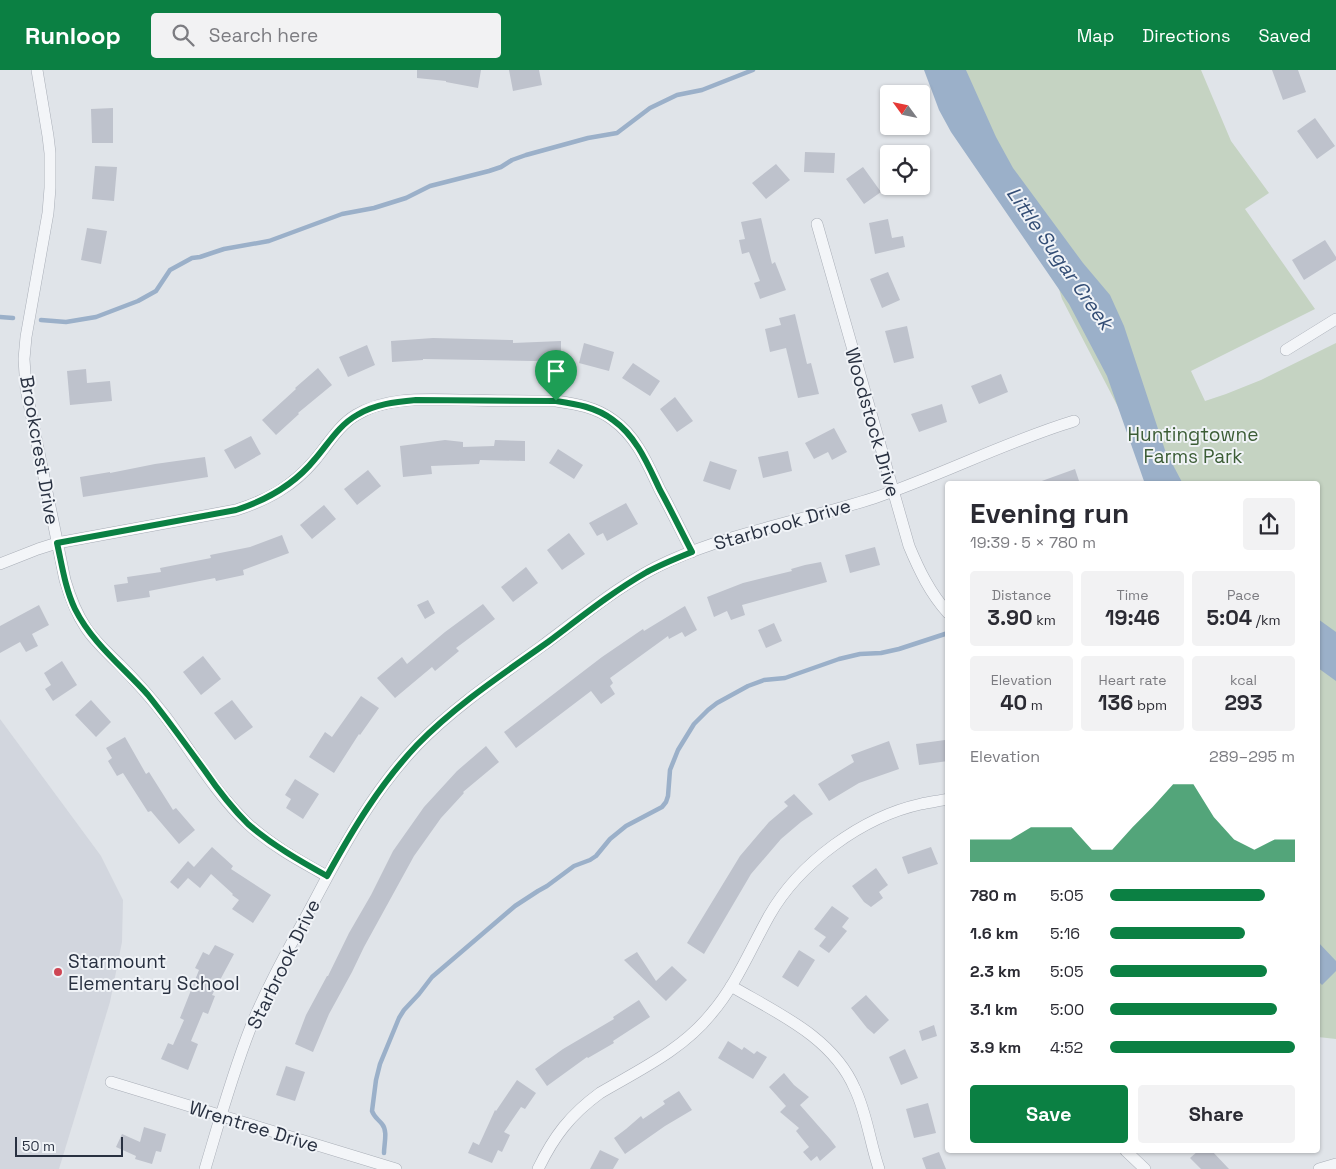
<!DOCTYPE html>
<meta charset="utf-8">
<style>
:root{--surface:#fff;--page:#f2f2f3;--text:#2b2b33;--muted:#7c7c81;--accent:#0b8043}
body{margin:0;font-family:"Space Grotesk",sans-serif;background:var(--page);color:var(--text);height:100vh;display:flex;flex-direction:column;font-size:19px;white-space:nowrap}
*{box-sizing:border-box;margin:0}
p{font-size:16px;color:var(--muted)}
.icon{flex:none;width:28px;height:28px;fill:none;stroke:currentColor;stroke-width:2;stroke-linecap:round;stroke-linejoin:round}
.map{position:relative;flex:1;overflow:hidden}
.drawer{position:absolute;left:945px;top:411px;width:375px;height:672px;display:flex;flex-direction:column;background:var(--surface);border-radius:5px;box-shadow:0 1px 4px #0004}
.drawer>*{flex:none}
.needle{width:32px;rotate:303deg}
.fabs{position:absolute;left:880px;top:15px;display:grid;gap:10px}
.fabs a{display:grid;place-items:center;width:50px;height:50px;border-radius:5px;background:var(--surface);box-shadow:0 1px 4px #0004;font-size:25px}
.scale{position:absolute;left:15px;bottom:12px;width:108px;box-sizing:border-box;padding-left:5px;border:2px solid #293141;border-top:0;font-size:14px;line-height:18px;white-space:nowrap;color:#293141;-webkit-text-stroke:4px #f0f3f7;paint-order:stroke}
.pin{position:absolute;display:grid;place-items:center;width:42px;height:42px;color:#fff;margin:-51px -21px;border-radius:50% 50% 50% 0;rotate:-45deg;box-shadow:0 0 5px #0007}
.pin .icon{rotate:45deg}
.round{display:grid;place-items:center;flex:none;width:52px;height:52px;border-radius:5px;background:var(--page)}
.headline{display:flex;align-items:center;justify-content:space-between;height:85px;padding:0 25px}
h1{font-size:28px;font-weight:700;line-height:38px}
.stats{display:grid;grid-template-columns:repeat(3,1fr);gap:8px;height:85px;padding:5px 25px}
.stats div{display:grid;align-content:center;border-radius:5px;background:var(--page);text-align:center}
.stats b{font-size:21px;font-weight:700}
.stats small{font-size:14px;font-weight:400}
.stats p{font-size:14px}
.chart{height:140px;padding:10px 25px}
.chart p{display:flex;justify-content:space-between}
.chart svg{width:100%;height:90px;margin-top:5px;fill:var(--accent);opacity:.7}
.action{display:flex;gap:10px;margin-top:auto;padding:10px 25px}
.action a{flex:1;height:58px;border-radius:5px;background:var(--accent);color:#fff;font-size:20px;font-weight:700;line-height:58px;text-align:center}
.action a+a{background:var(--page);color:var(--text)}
ul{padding:0 25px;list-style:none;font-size:16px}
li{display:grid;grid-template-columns:80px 60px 1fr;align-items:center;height:38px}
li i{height:12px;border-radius:6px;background:var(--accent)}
header{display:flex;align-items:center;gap:30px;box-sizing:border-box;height:70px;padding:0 25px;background:var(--accent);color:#fff}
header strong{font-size:24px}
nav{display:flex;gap:28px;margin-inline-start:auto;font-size:18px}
.search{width:350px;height:45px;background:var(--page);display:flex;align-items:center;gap:12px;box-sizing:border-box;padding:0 18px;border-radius:5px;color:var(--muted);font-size:19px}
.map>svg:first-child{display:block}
</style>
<header>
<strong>Runloop</strong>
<div class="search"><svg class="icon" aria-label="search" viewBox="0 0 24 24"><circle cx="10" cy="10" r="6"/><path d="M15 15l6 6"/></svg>Search here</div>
<nav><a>Map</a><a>Directions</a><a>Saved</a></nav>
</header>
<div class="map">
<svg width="1336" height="1099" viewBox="0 0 1336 1099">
<rect width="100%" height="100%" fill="#e0e4e9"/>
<!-- built -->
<path fill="#d2d6de" d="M0,649l101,137 22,44 -1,42 -12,60 -51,167h-59z"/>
<!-- green -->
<path fill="#c5d3c2" d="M931,0h270l30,71 38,52 -24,16 70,100 -124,62 14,30 21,-7 35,-14 75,-37v696l-18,-2v-553h-160l-96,-185 -13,-43z"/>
<!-- water -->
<path fill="#9bb0c9" d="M924,0h42l30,67 17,31 70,95 27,32 14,31 41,124 18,34h-38l-38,-108 -38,-72 -118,-172 -12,-22z
M1318,549l18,13v49l-18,-13z
M1318,872l18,19v10l-14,14 -4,-4z"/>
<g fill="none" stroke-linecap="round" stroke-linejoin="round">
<!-- stream -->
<path stroke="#9bb0c9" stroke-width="4.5" d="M0,247l13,1
M41,250l25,2 30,-5 42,-16 18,-10 14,-21 22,-12 8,-1 24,-8 45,-8 73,-27 32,-6 32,-10 24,-12 59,-15 12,-4 11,-7 14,-5 62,-17 29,-5 33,-25 27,-13 25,-5 51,-20
M384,1083c0,-9 4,-22 -2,-29 -4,-5 -8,-7 -10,-13l4,-31 4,-16 19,-46 5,-8 15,-16 13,-17 83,-71 23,-15 9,-5 27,-20 16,-6 6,-4 14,-17 16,-13 36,-19 4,-5 2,-6 2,-26 8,-20 16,-26 14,-14 9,-7 31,-17 16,-6 21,-2 54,-19 21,-5 21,-1 18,-4 49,-16"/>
</g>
<!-- building -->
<path fill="#bec2cc" d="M417,0h64l-3,18 -32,-6v-1l-29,-3z
M509,0h30l3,15 -29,6z
M1272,0h26l8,22 -23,8z
M113,38v35h-21l-1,-34z
M1315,48l20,28 -18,13 -20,-28z
M805,82l30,1 -1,20 -30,-1z
M776,94l14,16 -24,19 -14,-16z
M95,96l22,1 -3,34 -22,-2z
M863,97l18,25 -17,12 -18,-25z
M761,148l11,46 3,-2 11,28 -26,9 -6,-16 6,-2 -11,-29 -7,2 -3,-14 6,-1 -4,-17z
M888,149l4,19 11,-2 2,11 -30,7 -6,-31z
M87,158l20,3 -6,33 -20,-4z
M1325,170l11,17v3l-32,20 -12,-20z
M888,202l12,28 -18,8 -12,-29z
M795,244l12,50 4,-1 8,31 -21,4 -12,-50 -16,4 -5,-23 16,-4 -2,-7z
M907,256l7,32 -20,5 -9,-32z
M433,268l80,2v3l48,-2v19l-28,1 -110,-2v1l-31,2 -1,-21z
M584,273l30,9 -5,19 -30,-8z
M367,275l8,20 -27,12 -9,-20z
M633,293l27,18 -10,15 -28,-18z
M318,298l14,17 -34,28 1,1 -23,21 -14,-15 34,-31 -1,-1z
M86,299l1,14 23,-2 2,20 -42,4 -3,-34z
M1001,304l7,18 -29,12 -8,-18z
M675,327l18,24 -16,11 -17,-23z
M942,334l5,18 -28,10 -8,-18z
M834,358l13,24 -15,8 -4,-8 -14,7 -9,-16z
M251,366l10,18 -26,15 -11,-19z
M445,370l18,2v5l31,-1 1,-6 30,1v20l-45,-1 -1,4 -48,2 1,8 -29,3 -3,-31z
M558,379l25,16 -9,14 -25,-16z
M788,381l4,20 -29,7 -5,-21z
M205,387l3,20 -125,20 -3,-20 30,-5v1l45,-9z
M710,391l27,9 -7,20 -27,-9z
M1075,399l5,15h-40l-1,-2z
M368,400l13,16 -24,19 -13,-16z
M626,433l12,21 -31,17 -4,-8 -6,3 -8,-13z
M324,435l12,14 -24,20 -12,-14z
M569,463l16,21 -23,16 -15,-20z
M282,465l7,18 -46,17 1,5 -28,6 -1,-3 -66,13 1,6 -33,5 -3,-17 14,-2 -1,-6 34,-5 -1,-4 51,-10 -1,-3 40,-8z
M875,477l5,18 -30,8 -5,-18z
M821,492l6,20 -85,23 3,10 -14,5 -4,-9 -13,6 -7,-20 36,-14 49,-12 -1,-2 14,-4z
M526,497l12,16 -25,19 -12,-15z
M428,530l7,13 -10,6 -8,-14z
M483,534l12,15 -39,29 3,3 -24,20 -3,-4 -37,31 -18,-20 25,-21 5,7 38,-32z
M39,535l10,20 -17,9 6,12 -12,6 -6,-10 -20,11v-27z
M685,536l12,24 -12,7 -3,-5 -13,7 -1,-3 -58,42 3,5 -3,3 5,8 -14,10 -10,-13 -75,57 -12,-16 98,-75 41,-28 1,2z
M774,553l8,18 -16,7 -8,-18z
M203,586l18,23 -20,16 -18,-23z
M62,591l15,24 -24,16 -8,-12 6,-4 -7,-12z
M361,626l18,12 -19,27 -1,-1 -25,39 -25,-16 16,-25 7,5z
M91,630l20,22 -15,15 -21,-22z
M232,630l21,27 -18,13 -21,-27z
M125,667l21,37 3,-2 24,38 3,-2 19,22 -16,14 -28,-33 -3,1 -25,-39 -6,3 -9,-15 4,-3 -6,-10z
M945,670l3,21 -29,4 -3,-21z
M889,671l10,28 -40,14 -30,18 -11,-17 36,-22 -3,-7z
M486,676l13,16 -36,30 1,1 -23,25 -27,38 -50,91 -12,25 -23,42 -16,38 -18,-8 11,-29 21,-39h1l21,-43 22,-38 22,-44 31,-44 33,-36z
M295,709l24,15 -16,25 -17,-11 5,-9 -6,-4z
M794,724l19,20 -12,8 -20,17 -30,35 -47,80 -17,-11 53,-87 29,-34 19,-16 -4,-4z
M212,777l21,19 -2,3 40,26 -18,28 -21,-14 7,-9 -7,-5 1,-1 -22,-20 -11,14 -12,-10 -10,11 -8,-7 18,-21 6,6z
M931,777l7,17 -30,10 -6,-17z
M876,798l12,17 -9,7 4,6 -12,9 -7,-5 -12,-16z
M832,836l17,12 -7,9 5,4 -18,22 -10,-7 7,-9 -12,-8z
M215,875l19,9 -22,41 3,1 -7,18 -5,-2 -12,29 7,3 -10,26 -27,-11 7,-16 5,2 11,-25 -4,-2 19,-48 -4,-2 8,-16 6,3z
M799,880l16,10 -17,27 -16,-10z
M637,882l19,29 16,-15 15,14 -21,21 -42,-41z
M866,925l23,25 -15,14 -7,-6 -16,-20z
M639,930l11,17 -37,24 1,2 -26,15 -1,-1 -40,29 -12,-17 28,-20 51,-30 -1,-2z
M934,955l3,11 -15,5 -3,-10z
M728,971l14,9 2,-3 10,7 3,-3 10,6 -14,22 -35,-21z
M905,979l13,29 -17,7 -12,-28z
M286,996l19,6 -10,29 -19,-6z
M784,1003l10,12 15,12 -9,8 30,34 6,8 -16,14 -3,-5 -6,5 -8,-9 6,-5 -13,-16 3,-3 -19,-16 6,-6 -17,-19z
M517,1010l19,13 -11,16 -4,-2 -17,25 6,3 -8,17 -4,-2 -6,13 -24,-10 5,-11 6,3 16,-35 1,1z
M679,1021l13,19 -27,16 -40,28 -11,-16 12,-9 15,-13 2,3 22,-15 -2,-3z
M928,1033l8,30 -22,5 -8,-29z
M144,1057l22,7 -5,18 -5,-1 -4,13 -17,-5 1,-3 -20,-9 6,-13 18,8z
M600,1080l19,9 -6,10h-23z
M1198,1081h14l17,18h-28l-11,-11z
M939,1082l7,17h-20l-4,-11z"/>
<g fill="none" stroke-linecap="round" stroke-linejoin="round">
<defs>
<path id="minor" d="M37,0l11,66 2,17v35l-2,25 -22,124 -2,22 2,30 39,191c5,17 11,33 21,48 9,14 22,25 34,37 16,16 31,33 45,51 27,36 50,77 83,108 24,22 52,37 79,52
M817,154l92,322c10,24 21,47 39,67
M1286,280l50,-31
M0,494l38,-15 19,-6 179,-33c32,-10 57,-24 79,-50 13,-16 24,-35 41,-45 33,-20 75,-15 112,-15 29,1 58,1 88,1 20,3 40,6 57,19 24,17 35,45 47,70 11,20 21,41 32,62
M731,916c46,27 102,51 124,103 12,25 15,54 24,80
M111,1012l285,87
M1126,1081l19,18
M205,1099c14,-47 27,-94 45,-140 18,-45 43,-88 66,-131 29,-55 58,-108 101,-153 37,-38 82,-68 125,-99 41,-30 80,-64 127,-85 65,-29 137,-41 205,-63 68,-23 131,-56 200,-77
M538,1099c16,-33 32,-54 62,-76 39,-23 82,-43 111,-79 25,-29 39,-64 58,-98 30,-53 93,-99 152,-112 9,-2 18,-3 27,-5
M1319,1099l17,-5"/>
</defs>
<!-- minor casing -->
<use href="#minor" stroke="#a9aeb7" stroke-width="12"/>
<!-- minor -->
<use href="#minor" stroke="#f3f5f8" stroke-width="11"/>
</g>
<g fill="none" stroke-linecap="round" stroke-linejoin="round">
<defs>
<path id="route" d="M416,330l140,1c20,3 40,6 57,19 24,17 35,45 47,70 11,20 21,41 32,62 -15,6 -30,12 -45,20 -35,20 -67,46 -99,70 -45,32 -92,63 -131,103 -37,39 -64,84 -90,131 -27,-15 -55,-31 -79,-52 -16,-16 -30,-34 -43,-53 -19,-26 -37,-51 -57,-76 -25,-28 -56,-52 -73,-86 -10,-21 -13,-44 -18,-66l179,-33c31,-10 58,-25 79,-51 13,-15 24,-34 42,-44 18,-11 38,-13 59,-15z"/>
</defs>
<!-- route casing -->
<use href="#route" stroke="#fff" stroke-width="10"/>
<!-- route -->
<use href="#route" stroke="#0b8043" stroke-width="6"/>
</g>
<!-- markers -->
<circle fill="#ce4654" stroke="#f0f3f7" stroke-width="2" cx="58" cy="902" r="5"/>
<g text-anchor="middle" stroke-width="4" stroke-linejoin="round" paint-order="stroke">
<!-- street labels -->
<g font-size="19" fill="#293141" stroke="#f0f3f7">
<text transform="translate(873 352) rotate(74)" y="7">Woodstock Drive</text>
<text transform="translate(40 380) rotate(80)" y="7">Brookcrest Drive</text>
<text transform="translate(782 454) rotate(-16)" y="7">Starbrook Drive</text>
<text transform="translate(283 894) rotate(-64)" y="7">Starbrook Drive</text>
<text transform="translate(254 1056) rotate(17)" y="7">Wrentree Drive</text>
</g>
<!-- park labels -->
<g font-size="19" fill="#3c5d36" stroke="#f0f3f7">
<text x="1193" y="371">Huntingtowne<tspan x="1193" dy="22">Farms Park</tspan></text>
</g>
<!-- poi labels -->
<g font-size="19" fill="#293141" stroke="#f0f3f7" text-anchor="start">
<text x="68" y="898">Starmount<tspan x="68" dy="22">Elementary School</tspan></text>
</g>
<!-- water labels -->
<g font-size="20" font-style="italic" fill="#334d75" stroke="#f0f3f7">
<text transform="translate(1060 188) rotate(55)" y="7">Little Sugar Creek</text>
</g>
</g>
</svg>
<div class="fabs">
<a><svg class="needle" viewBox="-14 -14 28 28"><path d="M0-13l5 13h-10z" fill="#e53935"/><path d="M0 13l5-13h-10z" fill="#7c7c81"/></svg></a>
<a><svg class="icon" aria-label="locate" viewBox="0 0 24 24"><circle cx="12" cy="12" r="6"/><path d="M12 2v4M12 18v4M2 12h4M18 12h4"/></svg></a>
</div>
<div class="scale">50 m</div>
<div class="pin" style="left:556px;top:331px;background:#1e9e55"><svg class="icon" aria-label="arrive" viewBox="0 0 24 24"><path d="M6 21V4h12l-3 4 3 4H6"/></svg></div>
<section class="drawer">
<div class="headline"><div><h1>Evening run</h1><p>19:39 · 5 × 780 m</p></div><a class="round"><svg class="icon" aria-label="share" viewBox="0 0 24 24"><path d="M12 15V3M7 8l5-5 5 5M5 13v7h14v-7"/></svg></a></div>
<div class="stats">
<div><p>Distance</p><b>3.90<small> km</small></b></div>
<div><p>Time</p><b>19:46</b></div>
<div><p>Pace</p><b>5:04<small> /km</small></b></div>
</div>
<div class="stats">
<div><p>Elevation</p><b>40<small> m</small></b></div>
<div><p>Heart rate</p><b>136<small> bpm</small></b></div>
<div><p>kcal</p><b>293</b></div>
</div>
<div class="chart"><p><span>Elevation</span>289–295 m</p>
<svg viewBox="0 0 160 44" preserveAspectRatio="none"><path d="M0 44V33L10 33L20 33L30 27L40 27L50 27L60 38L70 38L80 27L90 17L100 6L110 6L120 22L130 33L140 38L150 33L160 33V44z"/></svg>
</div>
<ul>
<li><b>780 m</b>5:05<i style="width:84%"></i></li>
<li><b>1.6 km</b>5:16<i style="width:73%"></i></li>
<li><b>2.3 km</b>5:05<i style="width:85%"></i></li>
<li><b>3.1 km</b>5:00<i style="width:90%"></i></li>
<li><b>3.9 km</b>4:52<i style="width:100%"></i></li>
</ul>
<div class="action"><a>Save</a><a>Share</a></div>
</section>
</div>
